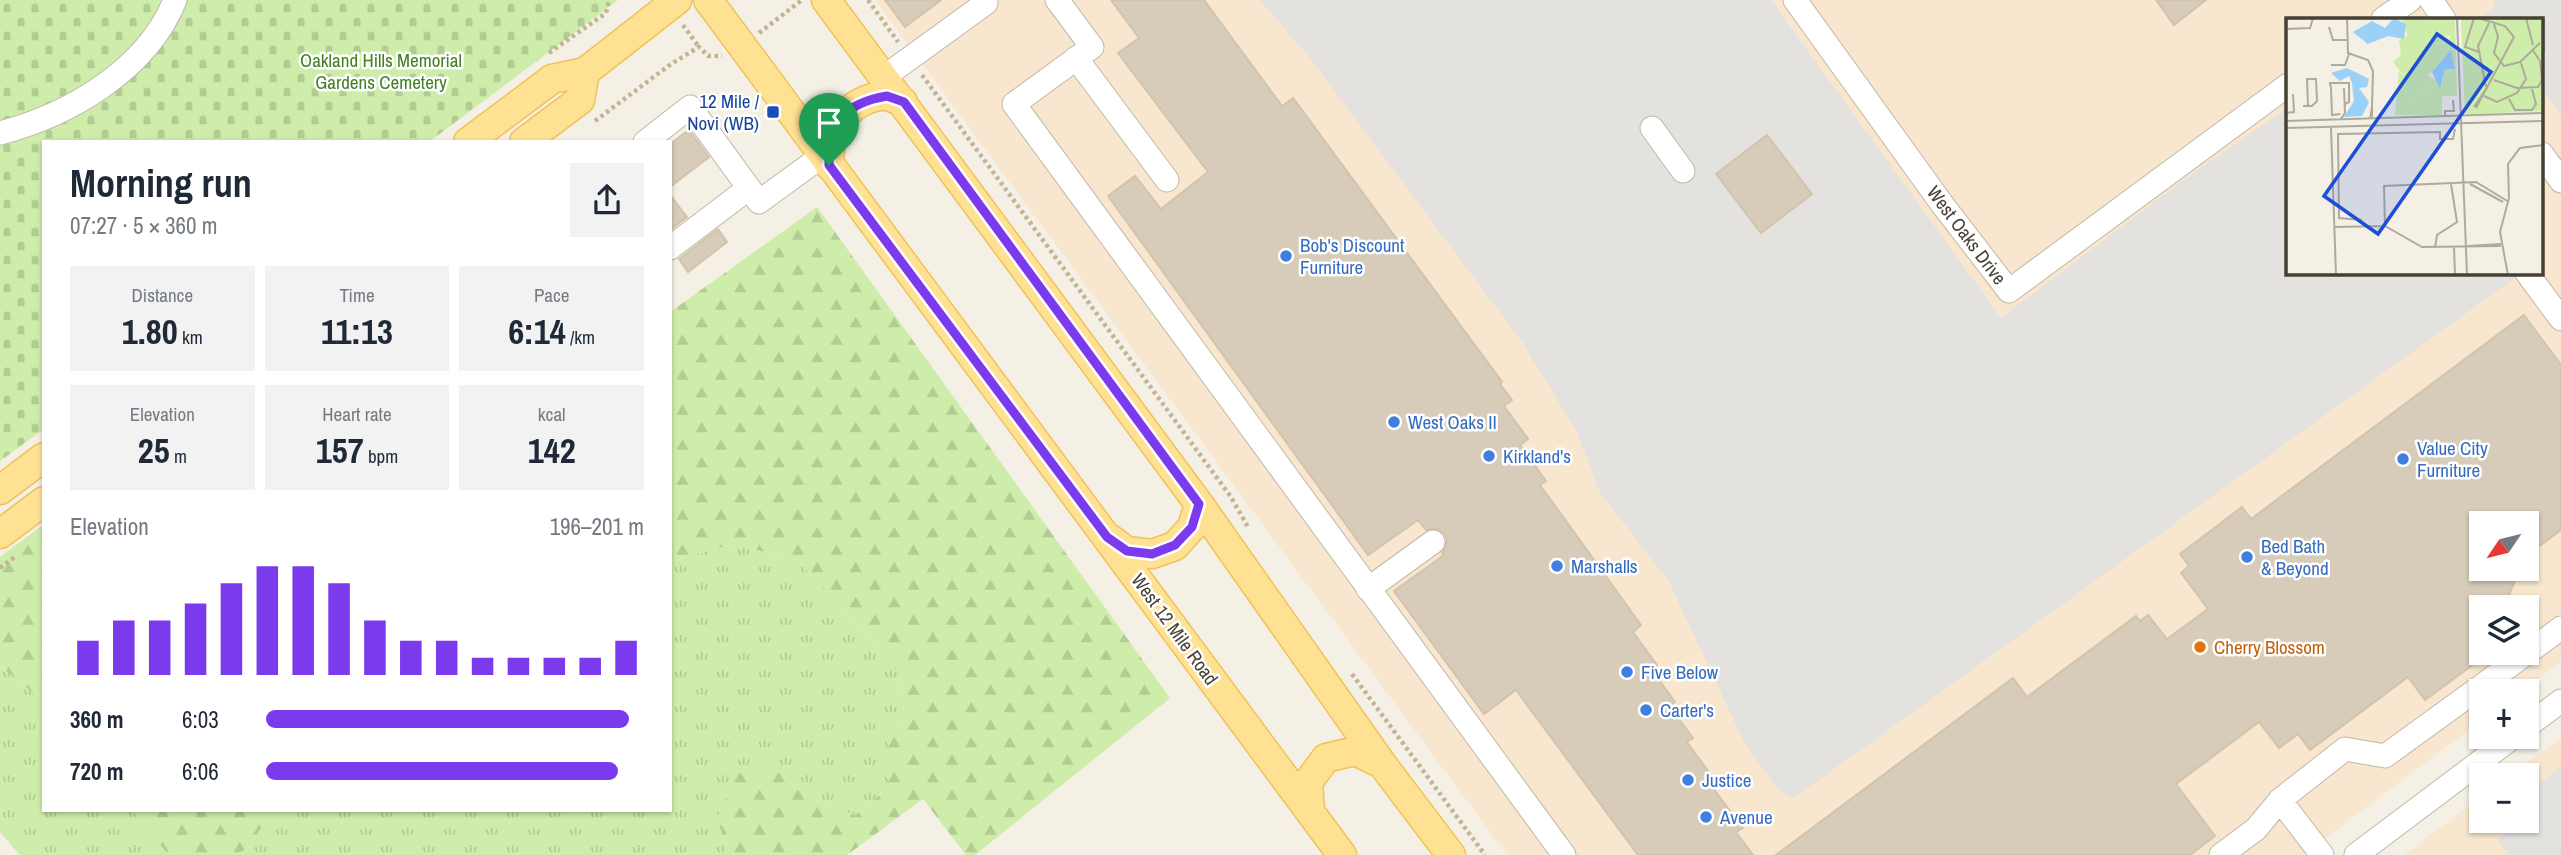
<!DOCTYPE html>
<meta charset="utf-8">
<style>
:root{--surface:#fff;--page:#f2f2f3;--text:#1f2937;--muted:#747a83;--accent:#7c3aed}
body{margin:0;font-family:"Archivo Narrow",sans-serif;background:var(--page);color:var(--text);height:100vh;display:flex;flex-direction:column;font-size:26px;white-space:nowrap}
*{box-sizing:border-box;margin:0}
p{font-size:23px;color:var(--muted)}
.icon{flex:none;width:38px;height:38px;fill:none;stroke:currentColor;stroke-width:2;stroke-linecap:round;stroke-linejoin:round}
.map{position:relative;flex:1;overflow:hidden}
.panel{position:absolute;left:42px;top:140px;width:630px;height:672px;display:flex;flex-direction:column;background:var(--surface);border-radius:0px;box-shadow:0 2px 5px #0004}
.panel>*{flex:none}
.needle{width:46px;rotate:235deg}
.fabs{position:absolute;left:2469px;top:511px;display:grid;gap:14px}
.fabs a{display:grid;place-items:center;width:70px;height:70px;border-radius:0px;background:var(--surface);box-shadow:0 2px 5px #0004;font-size:35px}
.pin{position:absolute;display:grid;place-items:center;width:60px;height:60px;color:#fff;margin:-72px -30px;border-radius:50% 50% 50% 0;rotate:-45deg;box-shadow:0 0 7px #0007}
.pin .icon{rotate:45deg}
.round{display:grid;place-items:center;flex:none;width:74px;height:74px;border-radius:0px;background:var(--page)}
.headline{display:flex;align-items:center;justify-content:space-between;height:119px;padding:0 28px}
h1{font-size:38px;font-weight:700;line-height:52px}
.metrics{display:grid;grid-template-columns:repeat(3,1fr);gap:10px;height:119px;padding:7px 28px}
.metrics div{display:grid;align-content:center;border-radius:0px;background:var(--page);text-align:center}
.metrics b{font-size:35px;font-weight:700}
.metrics small{font-size:19px;font-weight:400}
.metrics p{font-size:19px}
.chart{height:196px;padding:14px 28px}
.chart p{display:flex;justify-content:space-between}
.chart svg{width:100%;height:126px;margin-top:7px;stroke:var(--accent);stroke-width:6}
ul{padding:0 28px;list-style:none;font-size:23px}
li{display:grid;grid-template-columns:112px 84px 1fr;align-items:center;height:52px}
li i{height:18px;border-radius:9px;background:var(--accent)}
.map>svg:first-child{display:block}
</style>
<div class="map">
<svg width="2561" height="855" viewBox="0 0 2561 855">
<defs>
<pattern id="grass-tufts" width="24" height="20" patternUnits="userSpaceOnUse" patternTransform="scale(1.75)"><rect width="24" height="20" fill="#ceedaa"/><path d="M3 7l-1-3M5 7V3M7 7l1-3M15 17l-1-3M17 17v-4M19 17l1-3" fill="none" stroke="#b2cc93"/></pattern>
<pattern id="forest-firs" width="22" height="20" patternUnits="userSpaceOnUse" patternTransform="scale(1.75)"><rect width="22" height="20" fill="#ceedaa"/><path d="M5 1l3.5 6h-7zM16 11l3.5 6h-7z" fill="#b2cc93"/></pattern>
<pattern id="cemetery-stones" width="16" height="16" patternUnits="userSpaceOnUse" patternTransform="scale(1.75)"><rect width="16" height="16" fill="#ceedaa"/><path d="M2 7V4a2 2 0 0 1 4 0v3zM10 15v-3a2 2 0 0 1 4 0v3z" fill="#b2cc93"/></pattern>
</defs>
<rect width="100%" height="100%" fill="#f4f0e5"/>
<!-- commercial -->
<path fill="#f8e7ce" fill-rule="evenodd" d="M875,0h1686v662l-39,29h-40l-1,30 -178,134h-796zM2288,19h254v254h-254zM2482,523h45v46h-45zM2482,607h45v46h-45z
M2561,738v117h-157l77,-58 1,24h45v-46h-16z"/>
<!-- grass -->
<path fill="url(#grass-tufts)" d="M733,544l64,16 65,69 40,49 2,36 -16,31v43l-33,27 -46,-16 -41,-36 -51,53 9,33 -5,6h-487l13,-6 23,-34 -2,-5h402v-248z
M0,666l44,36v108h88l34,42 10,3h-156l-20,-23z"/>
<!-- forest -->
<path fill="url(#forest-firs)" d="M817,207l353,491 -195,157h-9l-43,-56 -76,56h-126l5,-7 -9,-31 20,-43 31,-11 41,36 46,16 33,-27v-43l16,-31 -2,-36 -40,-49 -65,-69 -64,-16 -63,18v-250z
M44,524v178l-44,-36v-109z
M132,810h136l2,5 -23,34 -13,6h-58l-10,-3z"/>
<!-- cemetery -->
<path fill="url(#cemetery-stones)" d="M0,0h618l-189,142h-385v287l-44,32z"/>
<!-- parking -->
<path fill="#e4e2de" d="M1260,0h511l230,318 185,-140 102,-71v166h234l-728,525 -15,-7 -35,-49 -76,-162 -68,-87 -23,-61 -55,-90 -213,-285z
M2493,0h68v114l-19,-25v-70h-54l-3,-4 10,-10z
M2561,767v88h-52l-12,-16 16,-11 -6,-7h20v-28z"/>
<!-- building -->
<path fill="#d7ccb9" stroke="#d2c4ac" stroke-width="2" d="M885,0h56l-36,27z
M1111,0h93l78,106 11,-8 209,284 -2,2 12,16 -8,6 24,33 -8,6 26,36 -6,4 101,140 -8,7 24,33 -6,4 24,33 -6,4 24,32 -6,4 24,33 -5,4 37,49 -7,4 17,23h-115l-122,-165 -32,24 -90,-123 50,-36 -2,-2 5,-12 -2,-7 -7,-5 -12,1 -8,-10 -50,35 -260,-359 27,-20 26,33 47,-37 -90,-119 21,-15z
M2156,0h50l-32,25z
M689,130l20,27 -39,30v-43z
M1767,135l45,59 -51,39 -45,-59z
M670,195l17,22 -17,13z
M718,229l9,13 -39,30 -9,-13z
M2524,315l37,50v165l-34,25v-32h-45v46h38l-12,28 -14,10h-12v9l-12,9 12,16v17l-57,42 -17,-23 -98,73 -12,-16 -19,14 -20,-26 -83,62 39,52 -25,19h-414l237,-177 14,19 109,-81 4,5 8,-6 19,24 41,-30 -27,-36 8,-7 -9,-12 62,-47 9,12z"/>
<g fill="none" stroke-linecap="round" stroke-linejoin="round">
<defs>
<path id="minor" d="M1057,0l35,47 -78,57 550,751
M1795,0l147,204 67,87 279,-206
M2431,0l13,19
M2383,19l27,-19
M1076,58l91,122
M884,77l102,-74
M1652,128l31,43
M0,133c69,-18 147,-63 175,-133
M645,142l45,-35 69,95 63,-46
M2542,154l19,27
M670,248l79,-60
M2527,273l34,46
M1368,589l65,-47
M2527,653l34,-25
M2527,726l34,-25
M2280,800l42,55
M2221,855l35,-26 24,-29 65,-51 40,7 142,-103
M2356,855l157,-118"/>
<path id="major" d="M708,0l634,855
M826,0l373,504 183,260 69,91
M468,142l84,-63 33,-7 92,-72
M524,142l56,-42 5,-28
M829,165c0,-27 6,-48 31,-62 7,-4 19,-8 27,-7 5,1 12,5 16,6
M0,490l44,-33
M0,534l44,-33
M1109,538l18,13 25,3 23,-8 17,-19 7,-23
M1310,812l-2,-30 18,-24 29,-7 27,13"/>
</defs>
<!-- minor casing -->
<use href="#minor" stroke="#c0b8a7" stroke-width="25"/>
<!-- major casing -->
<use href="#major" stroke="#efc358" stroke-width="31"/>
<!-- path -->
<path stroke="#c4b496" stroke-width="4.5" stroke-dasharray="3.5 3.5" stroke-linecap="butt" d="M868,0l30,42
M683,25l16,22
M759,33l43,-33
M549,53l57,-40 3,-13
M922,75l309,422 17,30
M595,121l76,-57 28,-17 9,9h14
M0,568l16,-12
M1352,674l133,181"/>
<!-- minor -->
<use href="#minor" stroke="#fff" stroke-width="23"/>
<!-- major -->
<use href="#major" stroke="#ffe193" stroke-width="28"/>
</g>
<g fill="none" stroke-linecap="round" stroke-linejoin="round">
<defs>
<path id="route" d="M887,96l17,6 295,402 -7,23 -17,18 -23,9 -25,-3 -20,-14 -278,-372c0,-43 16,-62 58,-69z"/>
</defs>
<!-- route casing -->
<use href="#route" stroke="#fff" stroke-width="14"/>
<!-- route -->
<use href="#route" stroke="#7c3aed" stroke-width="9"/>
</g>
<!-- markers -->
<rect fill="#1a4fb4" stroke="#fff" stroke-width="2.5" x="766" y="105" width="14" height="14" rx="3.5"/>
<g fill="#3f7fe0" stroke="#fff" stroke-width="2.5">
<circle cx="1286" cy="256" r="7"/>
<circle cx="1394" cy="422" r="7"/>
<circle cx="1489" cy="456" r="7"/>
<circle cx="2403" cy="459" r="7"/>
<circle cx="2247" cy="557" r="7"/>
<circle cx="1557" cy="566" r="7"/>
<circle cx="1627" cy="672" r="7"/>
<circle cx="1646" cy="710" r="7"/>
<circle cx="1688" cy="780" r="7"/>
<circle cx="1706" cy="817" r="7"/>
</g>
<circle fill="#e8710a" stroke="#fff" stroke-width="2.5" cx="2200" cy="647" r="7"/>
<g text-anchor="middle" stroke-width="5" stroke-linejoin="round" paint-order="stroke">
<!-- park labels -->
<g font-size="19" fill="#447f22" stroke="#fff">
<text x="381" y="67">Oakland Hills Memorial<tspan x="381" dy="22">Gardens Cemetery</tspan></text>
</g>
<!-- transit labels -->
<g font-size="19" fill="#164399" stroke="#fff" text-anchor="end">
<text x="759" y="108">12 Mile /<tspan x="759" dy="22">Novi (WB)</tspan></text>
</g>
<!-- street labels -->
<g font-size="19" fill="#474034" stroke="#fff">
<text transform="translate(1967 235) rotate(53)" y="7">West Oaks Drive</text>
<text transform="translate(1175 629) rotate(54)" y="7">West 12 Mile Road</text>
</g>
<!-- shop labels -->
<g font-size="19" fill="#366cbe" stroke="#fff" text-anchor="start">
<text x="1300" y="252">Bob's Discount<tspan x="1300" dy="22">Furniture</tspan></text>
<text x="1408" y="429">West Oaks II</text>
<text x="2417" y="455">Value City<tspan x="2417" dy="22">Furniture</tspan></text>
<text x="1503" y="463">Kirkland's</text>
<text x="2261" y="553">Bed Bath<tspan x="2261" dy="22">&amp; Beyond</tspan></text>
<text x="1571" y="573">Marshalls</text>
<text x="1641" y="679">Five Below</text>
<text x="1660" y="717">Carter's</text>
<text x="1702" y="787">Justice</text>
<text x="1720" y="824">Avenue</text>
</g>
<!-- food labels -->
<g font-size="19" fill="#c56008" stroke="#fff" text-anchor="start">
<text x="2214" y="654">Cherry Blossom</text>
</g>
</g>
<!-- overview -->
<g transform="translate(2286 18)">
<rect width="257" height="257" fill="#f4f0e5"/>
<path d="M121,18l35,-1 9,5 -21,5 11,20 -14,10 -3,19 -15,5 -7,-6 2,-17 -11,-14 8,-7 -2,-15z" fill="#ceedaa"/>
<path d="M116,0h53l2,78h-15v19h-47l4,-44 11,13 -8,6 7,9 15,-5 3,-19 15,9 3,-15 10,-4 -6,-9 3,-4 -11,13 -14,-15 3,-5 20,-3v-6h-43z" fill="#ceedaa"/>
<path d="M175,0h82v93l-78,4z" fill="#ceedaa"/>
<path d="M108,0l12,6 -2,15 -16,-3 -20,8 -15,-12 19,-11 13,7zM165,32l4,19h-10l-5,20 -8,-17zM61,50l22,11 -2,8 -8,1 10,14 -7,14 -18,1 10,-16 -2,-18 -3,-7 -9,5 -9,-8z" fill="#9bd0f7"/>
<path fill="none" stroke="#afaa9e" stroke-width="2" d="M61,0l1,35 20,7 5,11 -1,36M171,0l10,257M188,0l-9,29 14,5M240,0l7,27M258,1v33M208,6l4,13 -4,16 10,13 16,-4 20,-19M43,9l4,13h14M0,11l24,-1 3,-10M45,47h14l4,-11M208,62l23,8 21,-1 4,-7 -2,-19 -8,-12M200,69l-8,-41 11,-23M45,70l-1,-5h19v19l-4,2M45,70l1,27 8,-1M198,78l13,6 20,-9 9,-14 -5,-16M223,81l6,11h17l4,-6 -4,-15M17,88h9l5,-5 -1,-22h-9l1,27M188,89l14,-21M190,90l38,-71 -9,-11 -27,-8M0,95l8,-1 -1,-18M159,99v-6h9l-1,-11M84,101l2,-12v10M54,102l5,-7 -1,-25M0,103l258,-8M0,110l258,-7M45,110l5,147M184,166l33,18M76,202l-23,-2 -1,-84 102,-2v7h13l2,-10M99,208l-1,-40 92,-4 33,20M48,209l51,-1 37,21 79,-1M182,228l33,-2M168,229l1,28M149,230l2,-13 20,-13 -6,-38M188,257h26M222,257l-8,-43 9,-34 -1,-34 12,-16 24,-3"/>
<path fill="#1d4ed8" fill-opacity="0.15" stroke="#1d4ed8" stroke-width="3.5" d="M151,16l54,38 -113,162 -54,-38z"/>
<rect width="257" height="257" fill="none" stroke="#474034" stroke-width="3.5"/>
</g>
</svg>
<div class="fabs">
<a><svg class="needle" viewBox="-14 -14 28 28"><path d="M0-13l5 13h-10z" fill="#e53935"/><path d="M0 13l5-13h-10z" fill="#747a83"/></svg></a>
<a><svg class="icon" aria-label="layers" viewBox="0 0 24 24"><path d="M12 4l9 5-9 5-9-5zM3 14l9 5 9-5"/></svg></a>
<a>+</a>
<a>−</a>
</div>
<div class="pin" style="left:829px;top:165px;background:#1e9e55"><svg class="icon" aria-label="arrive" viewBox="0 0 24 24"><path d="M6 21V4h12l-3 4 3 4H6"/></svg></div>
<section class="panel">
<div class="headline"><div><h1>Morning run</h1><p>07:27 · 5 × 360 m</p></div><a class="round"><svg class="icon" aria-label="share" viewBox="0 0 24 24"><path d="M12 15V3M7 8l5-5 5 5M5 13v7h14v-7"/></svg></a></div>
<div class="metrics">
<div><p>Distance</p><b>1.80<small> km</small></b></div>
<div><p>Time</p><b>11:13</b></div>
<div><p>Pace</p><b>6:14<small> /km</small></b></div>
</div>
<div class="metrics">
<div><p>Elevation</p><b>25<small> m</small></b></div>
<div><p>Heart rate</p><b>157<small> bpm</small></b></div>
<div><p>kcal</p><b>142</b></div>
</div>
<div class="chart"><p><span>Elevation</span>196–201 m</p>
<svg viewBox="0 0 160 44" preserveAspectRatio="none"><path d="M5 44V32M15 44V25M25 44V25M35 44V19M45 44V12M55 44V6M65 44V6M75 44V12M85 44V25M95 44V32M105 44V32M115 44V38M125 44V38M135 44V38M145 44V38M155 44V32"/></svg>
</div>
<ul>
<li><b>360 m</b>6:03<i style="width:96%"></i></li>
<li><b>720 m</b>6:06<i style="width:93%"></i></li>
</ul>
</section>
</div>
